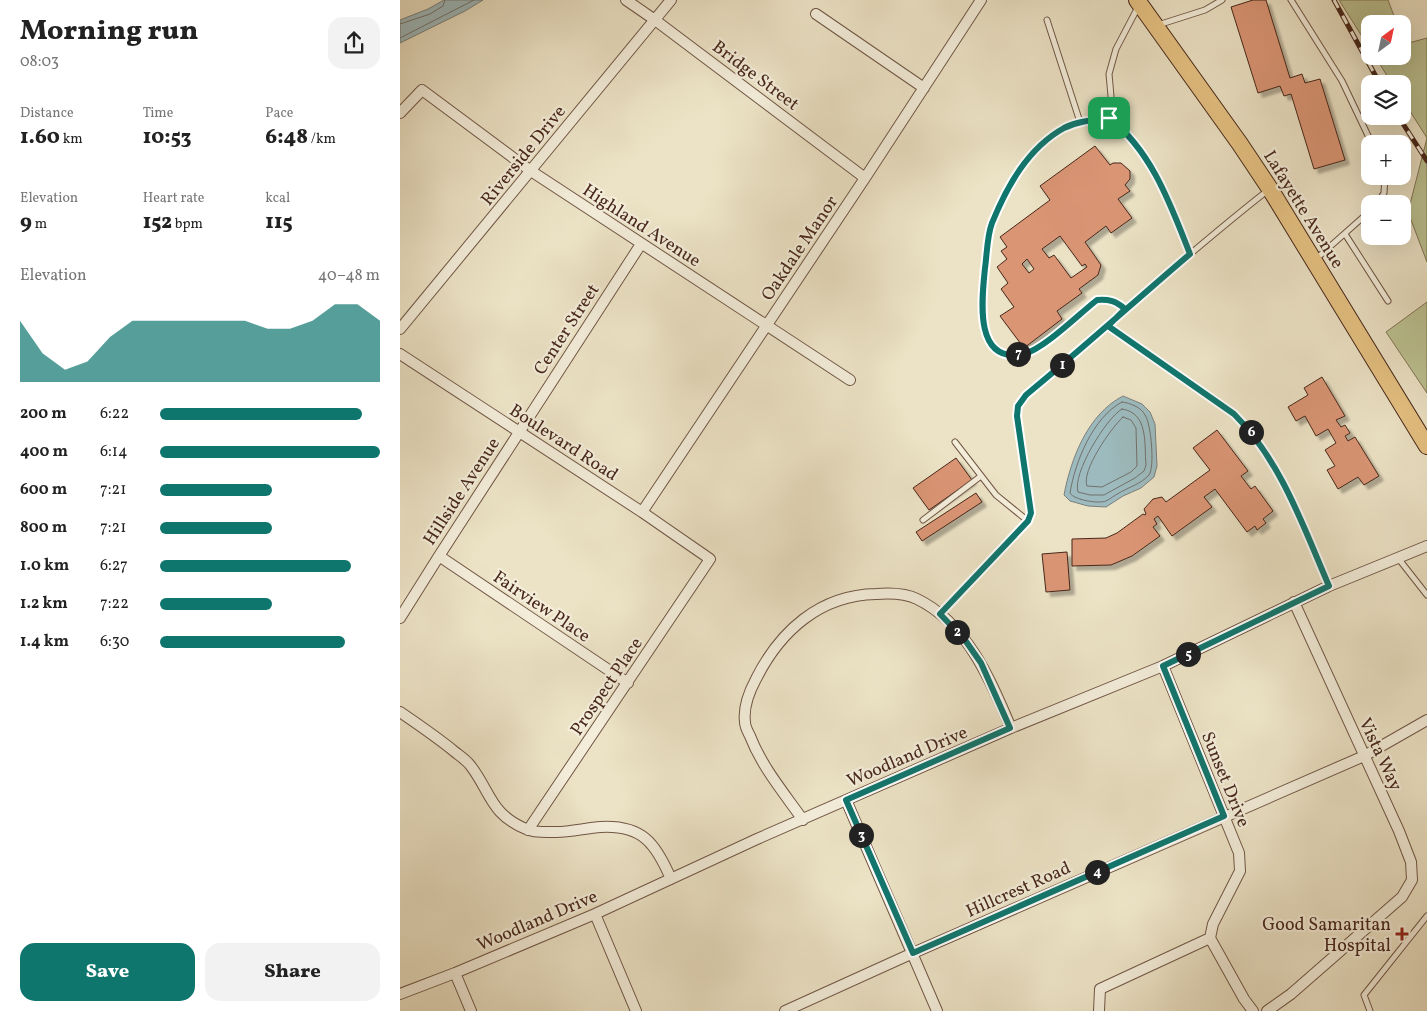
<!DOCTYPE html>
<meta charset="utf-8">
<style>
:root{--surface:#fff;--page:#f2f2f2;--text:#222;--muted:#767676;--accent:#0f766e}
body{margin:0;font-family:Vollkorn,serif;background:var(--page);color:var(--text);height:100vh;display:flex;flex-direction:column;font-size:19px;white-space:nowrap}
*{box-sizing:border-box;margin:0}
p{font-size:16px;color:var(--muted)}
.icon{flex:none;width:28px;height:28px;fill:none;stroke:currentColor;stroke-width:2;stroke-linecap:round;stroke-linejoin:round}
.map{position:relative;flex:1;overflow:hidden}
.panel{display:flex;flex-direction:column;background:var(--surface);width:400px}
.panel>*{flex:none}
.needle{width:32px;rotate:33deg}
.tools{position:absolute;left:961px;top:15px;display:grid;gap:10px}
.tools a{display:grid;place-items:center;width:50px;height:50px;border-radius:10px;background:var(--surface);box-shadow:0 5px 20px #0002;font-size:25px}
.pin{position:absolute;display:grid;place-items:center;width:42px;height:42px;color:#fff;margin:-21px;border-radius:10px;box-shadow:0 2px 8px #0006}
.km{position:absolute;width:25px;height:25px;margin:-12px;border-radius:50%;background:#222;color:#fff;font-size:14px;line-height:25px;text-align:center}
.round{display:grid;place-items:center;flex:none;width:52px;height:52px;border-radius:15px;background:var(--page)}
.headline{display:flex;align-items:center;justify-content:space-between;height:85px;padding:0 20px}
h1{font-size:28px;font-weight:800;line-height:38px}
.metrics{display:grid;grid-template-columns:repeat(3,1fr);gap:8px;height:85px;padding:5px 20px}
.metrics div{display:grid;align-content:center}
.metrics b{font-size:21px;font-weight:800}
.metrics small{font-size:14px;font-weight:400}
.metrics p{font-size:14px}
.chart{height:140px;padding:10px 20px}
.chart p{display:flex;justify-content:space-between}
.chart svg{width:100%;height:90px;margin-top:5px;fill:var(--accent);opacity:.7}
.action{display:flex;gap:10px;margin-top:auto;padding:10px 20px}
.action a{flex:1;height:58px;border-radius:15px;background:var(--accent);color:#fff;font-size:20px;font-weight:800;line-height:58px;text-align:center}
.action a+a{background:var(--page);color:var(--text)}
ul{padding:0 20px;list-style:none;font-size:16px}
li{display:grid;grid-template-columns:80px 60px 1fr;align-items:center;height:38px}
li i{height:12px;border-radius:6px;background:var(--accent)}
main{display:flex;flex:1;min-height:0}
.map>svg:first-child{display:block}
</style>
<main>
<section class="panel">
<div class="headline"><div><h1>Morning run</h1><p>08:03</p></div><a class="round"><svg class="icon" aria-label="share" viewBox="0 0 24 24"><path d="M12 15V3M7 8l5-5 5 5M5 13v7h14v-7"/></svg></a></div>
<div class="metrics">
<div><p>Distance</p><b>1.60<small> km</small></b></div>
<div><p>Time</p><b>10:53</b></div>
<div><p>Pace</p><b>6:48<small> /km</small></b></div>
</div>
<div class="metrics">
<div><p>Elevation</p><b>9<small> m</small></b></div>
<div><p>Heart rate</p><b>152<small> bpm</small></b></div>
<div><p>kcal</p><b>115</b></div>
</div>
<div class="chart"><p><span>Elevation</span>40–48 m</p>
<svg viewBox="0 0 160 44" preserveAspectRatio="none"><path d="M0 44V14L10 30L20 38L30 34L40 22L50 14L60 14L70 14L80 14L90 14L100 14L110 18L120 18L130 14L140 6L150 6L160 14V44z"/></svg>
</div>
<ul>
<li><b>200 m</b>6:22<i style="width:92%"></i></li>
<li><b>400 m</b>6:14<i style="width:100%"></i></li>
<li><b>600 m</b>7:21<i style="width:51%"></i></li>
<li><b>800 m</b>7:21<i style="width:51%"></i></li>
<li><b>1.0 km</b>6:27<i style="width:87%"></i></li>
<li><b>1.2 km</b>7:22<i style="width:51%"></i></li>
<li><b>1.4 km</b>6:30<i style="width:84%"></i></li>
</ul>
<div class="action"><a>Save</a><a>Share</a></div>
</section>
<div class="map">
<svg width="1027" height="1011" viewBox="0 0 1027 1011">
<defs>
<filter id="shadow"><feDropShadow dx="4.5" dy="4.5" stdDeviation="1" flood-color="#0004"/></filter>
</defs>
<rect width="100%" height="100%" fill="#ece3c6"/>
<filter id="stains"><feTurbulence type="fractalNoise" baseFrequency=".004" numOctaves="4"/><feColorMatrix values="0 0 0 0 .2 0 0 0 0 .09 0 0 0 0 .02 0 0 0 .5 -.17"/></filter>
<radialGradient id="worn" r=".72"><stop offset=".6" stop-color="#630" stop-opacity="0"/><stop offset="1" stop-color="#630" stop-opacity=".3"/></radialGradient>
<!-- green -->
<path fill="#bcc292" stroke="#827456" d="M939,0h49l9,24h-27v25z
M1003,37l2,7 22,-6v224l-19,-50 19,-74 -24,-38 -1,-16h-10l-17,-28h27z
M1027,302v91l-41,-61z"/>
<!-- water -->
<path fill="#9dbbbf" stroke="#7b807d" d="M44,0h39l-18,11 -65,32v-23l28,-11z
M723,396l19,8 8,8 5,12 2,42 -3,11 -13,11 -18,8 -17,11 -18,-1 -18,-5 -6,-6c7,-37 24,-81 59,-99z"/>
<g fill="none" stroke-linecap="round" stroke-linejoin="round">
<!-- shore -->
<path stroke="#72716c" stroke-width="1" d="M0,24l30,-10 13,-8 2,-6
M0,38l74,-38
M722,402c8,1 19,5 23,13 6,8 10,52 4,60 -8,9 -20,12 -30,18 -4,2 -9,6 -13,8 -8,3 -32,-1 -36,-8 5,-31 23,-76 52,-91z
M722,409c27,4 22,35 24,56l-2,6 -9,7 -31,17h-14l-12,-3c-6,-18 28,-74 44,-83z
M723,417l8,3 5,8 1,38 -6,6 -29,15 -15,-1c-6,-15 24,-58 36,-69z"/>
</g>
<!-- building -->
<path fill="#da9574" stroke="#47271a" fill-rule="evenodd" filter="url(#shadow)" d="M853,0h13l24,78 12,-4 3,9 15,-4 25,81 -31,9 -23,-75 -7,2 -4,-10 -22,7 -27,-86z
M695,146l15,19 3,-2h8l9,8v8l-5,6 5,6 -12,8 14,19 -21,15 -5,-7 -21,16 16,23 -3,10 -19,14 3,4 -25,18 5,8 -38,29 -24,-32 14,-9 -13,-18 7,-6 -11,-16 10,-8 -6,-8 6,-4 -7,-10 50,-37 -10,-14zM660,236l22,30 3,-2 2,3 -16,11 -17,-23 -5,3 -7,-9zM627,259l7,10 -5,4 -7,-9z
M922,377l23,39 -9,4 5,7 4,-2 5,8 -5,3 3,5 7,-4 24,39 -15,9 -6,-8 -20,12 -11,-19 8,-4 -10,-16 11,-7 -8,-14 -12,7 -11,-20 -9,5 -8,-14 20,-12 -4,-7z
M817,430l31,41 -7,5 10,13 4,-3 18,25 -10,8 3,4 -9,7 -2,-4 -8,6 -32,-43 -11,8 8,10 -40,29 -14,-20 -4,3 3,5 -4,3 7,9 -28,20 -21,9 -39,1v-27l34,-1 11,-5 26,-19 2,1 1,-1 -2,-5 9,-10 9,-2 4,5 44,-32 -17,-22z
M556,458l16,22 -43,30 -16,-22z
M576,493l6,9 -60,39 -6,-9z
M667,552l3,38 -24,2 -4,-38z"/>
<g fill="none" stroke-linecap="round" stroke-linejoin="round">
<defs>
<path id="lane" d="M891,0l51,81 30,63
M738,7l-22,42 -7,25 2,22 -2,22c43,33 62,87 81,136
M647,20l33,102
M758,25l47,-15 17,-10
M709,118c-15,2 -31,3 -45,10 -36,20 -57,58 -72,95 -5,13 -5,31 -7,45 -3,30 -12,97 39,86 20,-5 55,-40 73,-53 12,-3 19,0 28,8
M977,204l7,-11 1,-17
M945,234l43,67
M916,259l54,-48
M708,326l125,88c48,47 70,112 96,172
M555,442l41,53 32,26
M523,520l58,-44
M998,558l29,37
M540,614l88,-93 3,-8 -14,-97 1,-11 8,-10c81,-68 158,-139 241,-204
M970,1011l-6,-16 63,-79"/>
<path id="street" d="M226,0l29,20 210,158
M416,14l108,74
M0,113l22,-23 109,81 319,209
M0,329l271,-329
M0,354l242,158 68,47 -182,271
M242,512l223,-334 116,-178
M39,556l189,127
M0,618l39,-62 202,-312
M763,666l76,187 1,18 -27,53 -3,14
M0,712c19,13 38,26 55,40 5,4 11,8 15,13 21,27 20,49 56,64 9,4 20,3 30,3 15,0 30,-4 45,-5 42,-2 55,17 70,52
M446,800l91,211
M403,820c-19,-27 -41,-53 -53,-84 -2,-4 -5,-9 -5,-14 -2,-15 4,-30 11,-43 24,-48 64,-84 120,-85 13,-1 29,-1 41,5 50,24 74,82 94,129
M195,914l41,97
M810,938l34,61 9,12
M55,973l16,38
M0,994l55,-21 140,-59 162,-75 254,-111 152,-62 166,-80 98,-40
M385,1011l128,-58 451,-197 63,-36
M699,1011l1,-22 110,-51
M867,1011l24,-17 111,-97 10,-17 -1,-18 -12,-31 -105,-229"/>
<path id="primary" d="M737,0l103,144 30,45 157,257"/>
</defs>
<!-- lane casing -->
<use href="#lane" stroke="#705645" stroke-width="7"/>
<!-- street casing -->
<use href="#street" stroke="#705645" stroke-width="12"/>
<!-- primary casing -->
<use href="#primary" stroke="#47271a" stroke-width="18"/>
<!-- lane -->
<use href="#lane" stroke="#f3edda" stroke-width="5"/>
<!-- street -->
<use href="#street" stroke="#f3edda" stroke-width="10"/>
<!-- primary -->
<use href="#primary" stroke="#e6c283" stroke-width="16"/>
<defs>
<path id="rail" d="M934,0l46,84
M998,116l29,45"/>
</defs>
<!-- rail casing -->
<use href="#rail" stroke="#47271a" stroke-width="5"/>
<!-- rail -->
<use href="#rail" stroke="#f3edda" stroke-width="3" stroke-dasharray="9" stroke-linecap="butt"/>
</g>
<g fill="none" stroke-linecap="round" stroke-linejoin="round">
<defs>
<path id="route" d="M709,118c43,33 62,88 81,136 -55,47 -108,95 -164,141l-8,11 -1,10 14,97 -3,8 -88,93 25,26 16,23 29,65 -164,72 67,153 311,-137 -61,-150 166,-80c-26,-60 -48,-125 -95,-172l-126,-88 17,-17c-9,-8 -16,-10 -28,-9 -18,14 -53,49 -73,54 -51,11 -42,-56 -39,-86 2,-14 2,-32 7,-45 15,-37 36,-75 72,-95 14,-7 30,-8 45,-10"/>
</defs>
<!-- route casing -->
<use href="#route" stroke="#fff" stroke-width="10"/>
<!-- route -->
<use href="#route" stroke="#0f766e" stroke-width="6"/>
</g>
<!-- markers -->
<path fill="#8f2418" stroke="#f3edda" stroke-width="2" d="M999.5 926.5h5v5h5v5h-5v5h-5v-5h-5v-5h5z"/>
<g text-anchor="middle" stroke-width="4.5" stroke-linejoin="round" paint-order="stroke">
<!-- street labels -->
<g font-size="18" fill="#47271a" stroke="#f3edda">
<text transform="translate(356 75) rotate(37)" y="6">Bridge Street</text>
<text transform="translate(123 155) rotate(-51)" y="6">Riverside Drive</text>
<text transform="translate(904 209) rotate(58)" y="6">Lafayette Avenue</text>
<text transform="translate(242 225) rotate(33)" y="6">Highland Avenue</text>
<text transform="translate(399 248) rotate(-56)" y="6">Oakdale Manor</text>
<text transform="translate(166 329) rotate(-57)" y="6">Center Street</text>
<text transform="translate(164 442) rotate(33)" y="6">Boulevard Road</text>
<text transform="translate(61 491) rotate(-57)" y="6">Hillside Avenue</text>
<text transform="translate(142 606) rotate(34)" y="6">Fairview Place</text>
<text transform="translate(206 686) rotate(-56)" y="6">Prospect Place</text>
<text transform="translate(981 754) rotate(65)" y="6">Vista Way</text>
<text transform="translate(507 756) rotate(-23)" y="6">Woodland Drive</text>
<text transform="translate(826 779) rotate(68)" y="6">Sunset Drive</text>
<text transform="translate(618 889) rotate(-24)" y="6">Hillcrest Road</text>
<text transform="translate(137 920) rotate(-23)" y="6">Woodland Drive</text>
</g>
<!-- poi labels -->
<g font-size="18" fill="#47271a" stroke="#f3edda" text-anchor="end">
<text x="991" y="930">Good Samaritan<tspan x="991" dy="21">Hospital</tspan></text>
</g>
</g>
<rect width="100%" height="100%" filter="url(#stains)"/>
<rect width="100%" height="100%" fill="url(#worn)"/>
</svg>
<div class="tools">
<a><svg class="needle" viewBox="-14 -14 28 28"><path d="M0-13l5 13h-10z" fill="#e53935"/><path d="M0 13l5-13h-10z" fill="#767676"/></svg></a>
<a><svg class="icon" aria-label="layers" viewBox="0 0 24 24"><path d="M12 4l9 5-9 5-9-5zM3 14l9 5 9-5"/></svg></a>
<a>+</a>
<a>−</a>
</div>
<div class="pin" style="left:709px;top:118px;background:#1e9e55"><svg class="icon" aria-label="arrive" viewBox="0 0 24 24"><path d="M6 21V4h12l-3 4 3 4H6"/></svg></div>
<b class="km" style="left:662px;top:365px">1</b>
<b class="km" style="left:557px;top:632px">2</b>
<b class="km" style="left:461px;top:835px">3</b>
<b class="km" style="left:697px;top:872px">4</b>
<b class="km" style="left:788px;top:654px">5</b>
<b class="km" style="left:851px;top:432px">6</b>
<b class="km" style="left:618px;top:354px">7</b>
</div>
</main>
